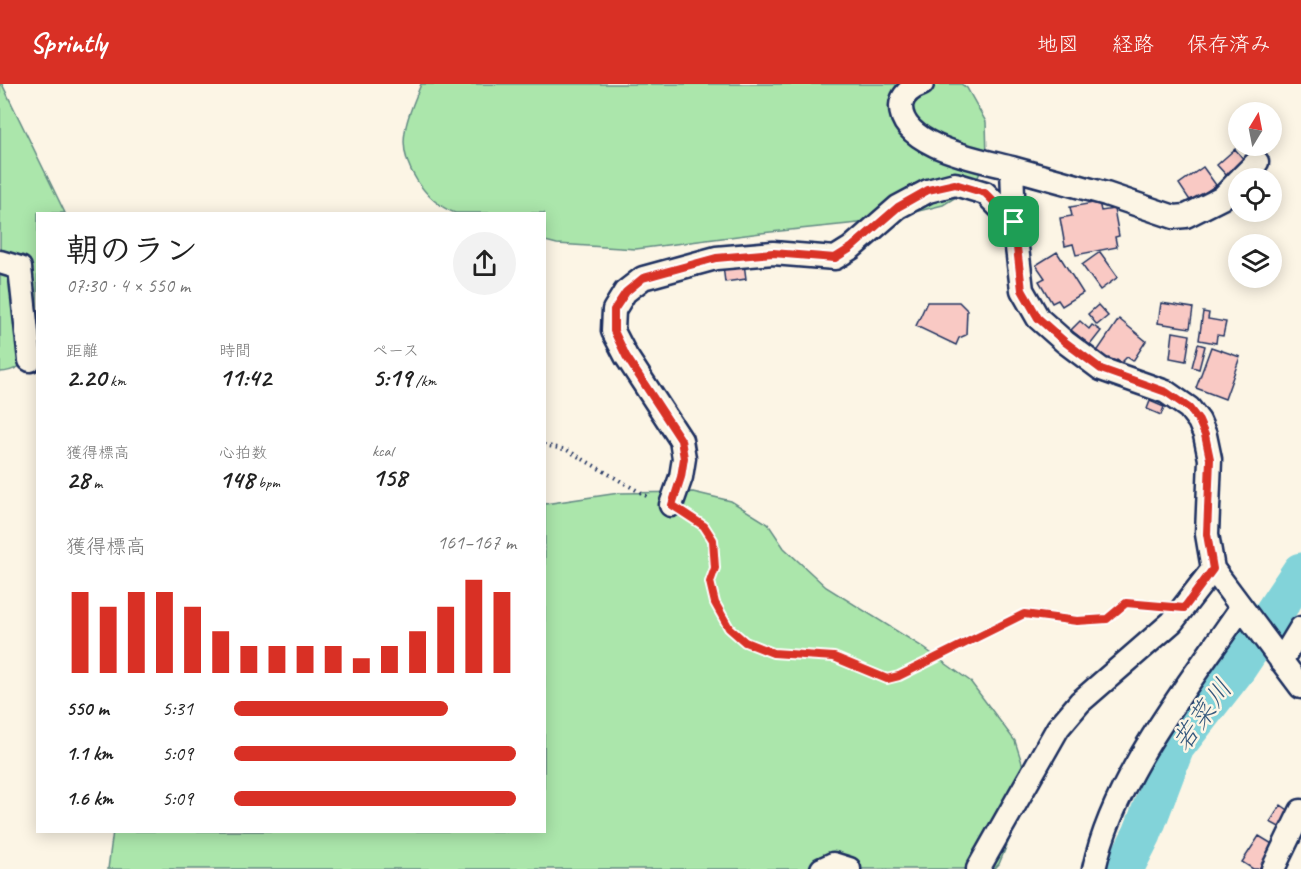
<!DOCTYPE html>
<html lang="ja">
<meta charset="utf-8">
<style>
:root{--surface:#fff;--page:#f2f2f2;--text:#222;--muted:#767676;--accent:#d93025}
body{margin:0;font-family:Caveat,"Klee One",sans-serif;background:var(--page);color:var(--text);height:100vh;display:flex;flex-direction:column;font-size:22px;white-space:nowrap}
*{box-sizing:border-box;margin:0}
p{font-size:20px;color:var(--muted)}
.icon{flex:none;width:33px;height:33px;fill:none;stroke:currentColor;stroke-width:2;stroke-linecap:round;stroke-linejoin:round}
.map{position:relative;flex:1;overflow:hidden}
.side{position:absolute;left:36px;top:128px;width:510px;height:621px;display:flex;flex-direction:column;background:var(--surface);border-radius:0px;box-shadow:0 3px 15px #0003}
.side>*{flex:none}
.needle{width:39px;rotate:10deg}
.tools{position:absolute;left:1228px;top:18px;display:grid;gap:12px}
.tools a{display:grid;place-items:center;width:54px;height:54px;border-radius:50%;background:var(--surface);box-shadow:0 3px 15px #0003;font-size:30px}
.pin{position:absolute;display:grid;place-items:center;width:51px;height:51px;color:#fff;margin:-26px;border-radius:12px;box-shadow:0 3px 9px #0006}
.round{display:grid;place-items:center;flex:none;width:63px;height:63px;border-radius:32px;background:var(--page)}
.head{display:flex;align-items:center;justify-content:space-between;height:102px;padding:0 30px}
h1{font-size:33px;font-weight:700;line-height:45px}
.stats{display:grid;grid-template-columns:repeat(3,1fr);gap:9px;height:102px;padding:6px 30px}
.stats div{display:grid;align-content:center}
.stats b{font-size:26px;font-weight:700}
.stats small{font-size:16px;font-weight:400}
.stats p{font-size:16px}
.chart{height:168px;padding:12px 30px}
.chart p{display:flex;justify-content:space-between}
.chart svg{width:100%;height:108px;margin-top:6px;stroke:var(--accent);stroke-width:6}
ul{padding:0 30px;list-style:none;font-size:20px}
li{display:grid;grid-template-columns:96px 72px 1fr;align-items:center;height:45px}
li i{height:15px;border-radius:8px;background:var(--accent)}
header{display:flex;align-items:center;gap:36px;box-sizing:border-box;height:84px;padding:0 30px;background:var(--accent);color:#fff}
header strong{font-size:28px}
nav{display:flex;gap:33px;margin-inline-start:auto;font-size:21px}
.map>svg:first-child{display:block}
</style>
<header>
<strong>Sprintly</strong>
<nav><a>地図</a><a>経路</a><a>保存済み</a></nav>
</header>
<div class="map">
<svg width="1301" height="785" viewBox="0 0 1301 785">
<rect width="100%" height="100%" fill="#fcf5e5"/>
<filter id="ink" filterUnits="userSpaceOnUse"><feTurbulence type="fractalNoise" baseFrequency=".0167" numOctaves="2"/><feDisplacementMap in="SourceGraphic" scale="12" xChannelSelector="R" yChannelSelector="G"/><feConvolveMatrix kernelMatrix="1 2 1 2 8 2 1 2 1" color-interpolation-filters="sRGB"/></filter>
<g filter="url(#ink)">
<!-- green -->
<path fill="#abe6ab" stroke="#638a84" stroke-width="1.5" d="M0,0h2l63,129h-27l-1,138c-8,11 -23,21 -37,21z
M421,0h540l6,4 19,34 1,35 -13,29 -31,19 -65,16 -117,12 -125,16 -79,-5 -12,-3 -1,-28h-89c-29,-11 -56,-49 -50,-81 2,-16 10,-32 16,-48z
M693,408l38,9 37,23 16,24 42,39 95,59 49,35 45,60 9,28 -5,47 -20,48 -5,5h-886l5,-38h431l1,-327 74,-11z"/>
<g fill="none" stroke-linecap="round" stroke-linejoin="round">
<!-- river -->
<path stroke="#82d3d9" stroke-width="39" d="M1124,785l18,-35 33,-87 62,-79 64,-96"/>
</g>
<!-- building -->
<path fill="#f9c9c4" stroke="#1b2f5e" stroke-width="1.5" d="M1235,65l10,12 -18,15 -10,-11z
M1203,83l13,18 -25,17 -12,-18z
M1099,118l2,9 13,-2 5,27 -4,1 2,10 -41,8 -3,-11 -8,2 -5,-28 12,-2 -2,-9z
M1057,168l26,41 -21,13 -4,-6 -6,3 -13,-22 6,-3 -9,-13z
M1100,168l18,25 -18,13 -18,-25z
M744,179l2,16 -21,3 -2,-16z
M927,218h32l8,8 -1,25 -7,3 -3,7 -40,-19z
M1161,219l32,5 -3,20 -32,-5z
M1098,221l10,11 -11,9 -9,-11z
M1203,228l6,1 -1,6 18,3 -3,14 -6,-1 -1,8 -17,-3z
M1119,235l27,22 -13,20 -6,-4 -6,6 -4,-3 -4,5 -17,-12z
M1080,237l9,8 3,-4 9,6 -11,14 -19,-15z
M1173,248l17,3 -4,26 -16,-3z
M1198,260l7,2 -6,23 -7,-2z
M1211,263l29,10 -15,42 -29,-11z
M1150,317l14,6 -3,8 -14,-6z
M1281,721l10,7 -10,16 -11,-6z
M1259,752l15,9 -15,24h-6l-11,-7z"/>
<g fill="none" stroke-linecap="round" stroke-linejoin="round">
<defs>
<path id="minor" d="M922,0c-11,4 -20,10 -21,22 -1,41 81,54 111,62l2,54 8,68 16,28 27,24 36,27 65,23 23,16 10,13 6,14 5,24 -3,75 6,35 88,118
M1012,84l94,26 68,23 12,-1 36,-18 17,-18
M1241,94l16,-16
M0,178l20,6 10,92
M671,421l10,-28 3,-19 -3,-18 -55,-84 -13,-25 1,-21 11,-18 18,-14 73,-20 57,-5 62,5 16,-10 47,-41 30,-16 27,-7 30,9 29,29
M1281,577l20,-33
M822,785l11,-5 16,5
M978,785l80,-141 22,-26 92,-80 41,-53
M1094,785c20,-93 94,-183 147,-261
M1273,785l28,-58"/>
</defs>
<!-- minor casing -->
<use href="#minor" stroke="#1b2f5e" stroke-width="27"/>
<!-- path -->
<path stroke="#1b2f5e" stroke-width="4" stroke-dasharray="1.5 4.5" stroke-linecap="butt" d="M544,361l23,5 83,48
M689,431l15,11 9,14 2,29 -5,13 5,21 14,25 16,14 28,11 61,4 53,22 12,-2 126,-63 52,7 30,-2 19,-16 32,3"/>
<!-- minor -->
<use href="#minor" stroke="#fcf5e5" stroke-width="22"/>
</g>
</g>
<g fill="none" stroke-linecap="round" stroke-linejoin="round" filter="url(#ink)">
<defs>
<path id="route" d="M955,100l30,9 29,29 8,68 16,28 27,24 36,27 65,23 23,16 10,13 6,14 5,24 -3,75 6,35 -29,39 -58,-5 -19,16 -30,2 -53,-7 -125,62 -12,3 -53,-22 -61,-4 -28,-11 -16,-14 -14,-25 -5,-21 5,-14 -2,-28 -9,-14 -32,-21 9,-28 3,-19 -3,-18 -55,-84 -12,-25v-21l12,-18 17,-14 73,-20 57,-5 62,5 16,-10 47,-41 30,-17z"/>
</defs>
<!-- route casing -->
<use href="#route" stroke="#fff" stroke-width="12"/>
<!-- route -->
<use href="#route" stroke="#d93025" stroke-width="8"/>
</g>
<g text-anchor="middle" stroke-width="5" stroke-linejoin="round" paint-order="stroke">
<!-- water labels -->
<g font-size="27" font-style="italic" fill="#35587d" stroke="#fcf5e5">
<text transform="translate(1202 631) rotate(-54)" y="9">若菜川</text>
</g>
</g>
</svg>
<div class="tools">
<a><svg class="needle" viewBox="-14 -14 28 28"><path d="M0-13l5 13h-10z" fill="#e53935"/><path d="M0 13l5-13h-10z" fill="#767676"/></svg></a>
<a><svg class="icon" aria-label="locate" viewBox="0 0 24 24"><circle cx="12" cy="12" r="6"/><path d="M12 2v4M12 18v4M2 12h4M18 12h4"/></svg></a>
<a><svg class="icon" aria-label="layers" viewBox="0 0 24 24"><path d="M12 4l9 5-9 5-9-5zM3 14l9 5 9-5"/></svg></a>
</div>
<div class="pin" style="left:1014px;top:138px;background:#1e9e55"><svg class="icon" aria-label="arrive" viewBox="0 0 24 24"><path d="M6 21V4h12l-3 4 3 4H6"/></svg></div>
<section class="side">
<div class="head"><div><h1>朝のラン</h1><p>07:30 · 4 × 550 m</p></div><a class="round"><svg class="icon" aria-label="share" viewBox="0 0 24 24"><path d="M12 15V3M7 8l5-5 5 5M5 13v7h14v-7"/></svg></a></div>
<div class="stats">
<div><p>距離</p><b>2.20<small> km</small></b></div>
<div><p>時間</p><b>11:42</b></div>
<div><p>ペース</p><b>5:19<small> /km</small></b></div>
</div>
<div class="stats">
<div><p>獲得標高</p><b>28<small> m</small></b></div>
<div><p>心拍数</p><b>148<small> bpm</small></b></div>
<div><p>kcal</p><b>158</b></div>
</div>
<div class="chart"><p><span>獲得標高</span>161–167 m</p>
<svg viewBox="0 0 160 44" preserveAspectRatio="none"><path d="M5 44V11M15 44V17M25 44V11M35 44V11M45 44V17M55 44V27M65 44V33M75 44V33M85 44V33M95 44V33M105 44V38M115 44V33M125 44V27M135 44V17M145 44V6M155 44V11"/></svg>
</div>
<ul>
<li><b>550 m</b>5:31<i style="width:76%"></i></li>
<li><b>1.1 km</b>5:09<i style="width:100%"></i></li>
<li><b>1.6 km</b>5:09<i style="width:100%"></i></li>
</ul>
</section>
</div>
